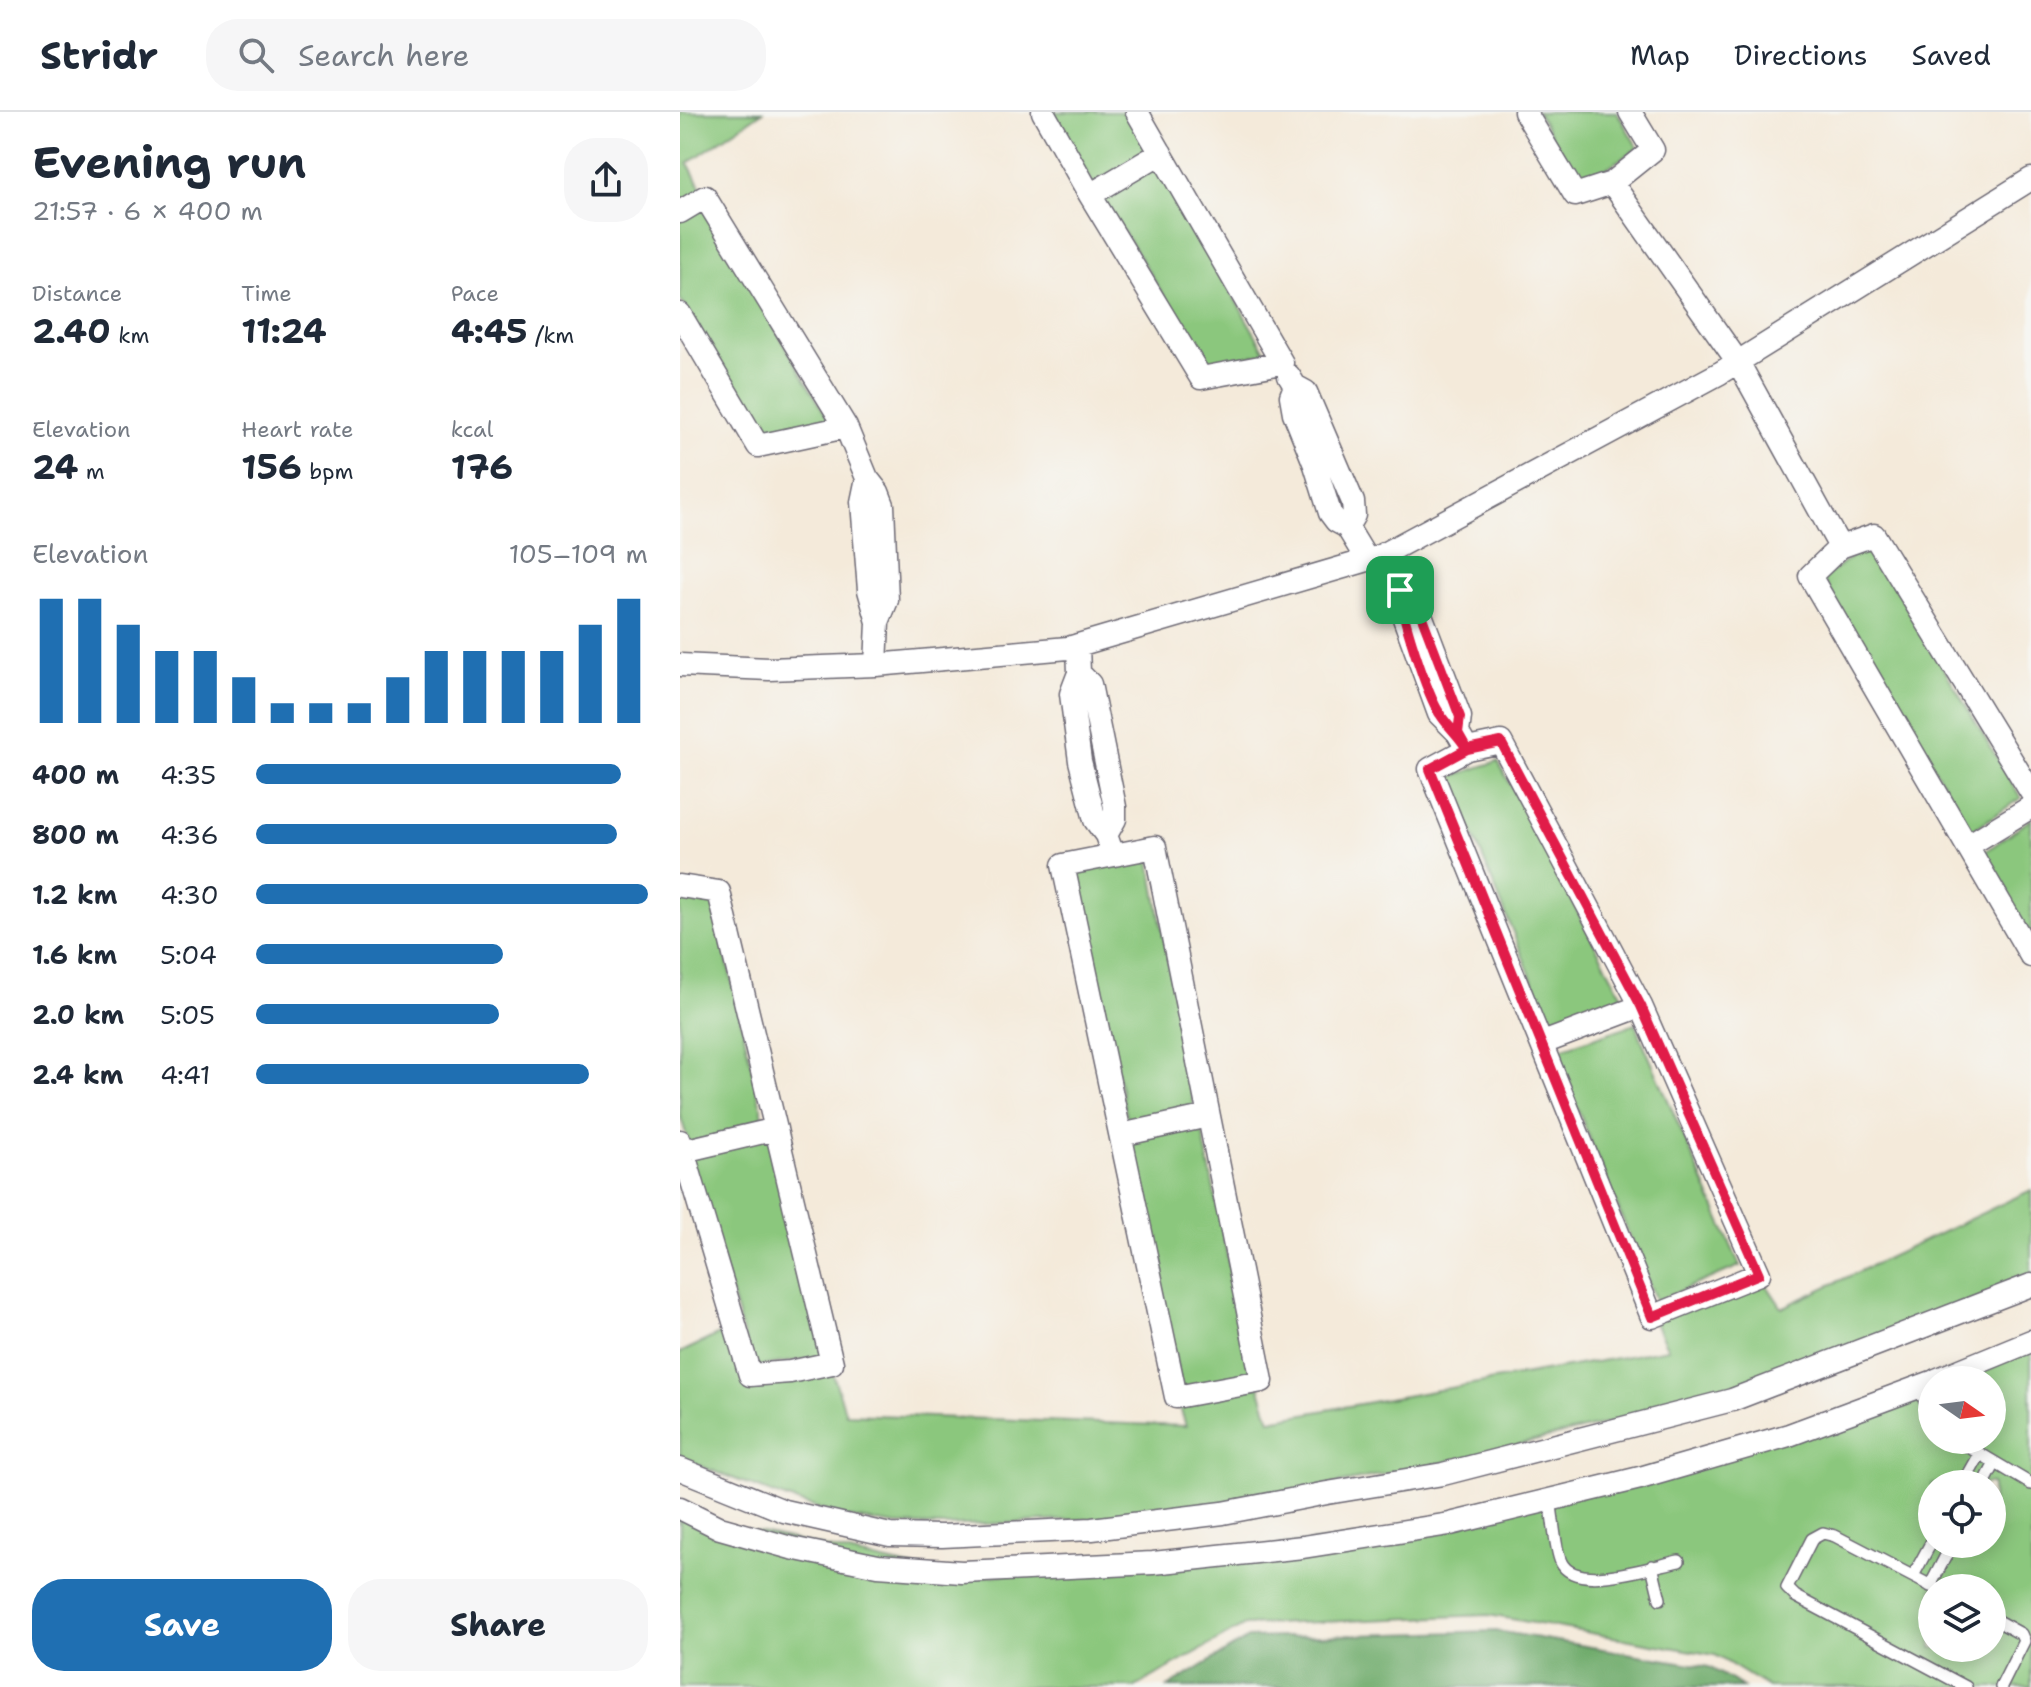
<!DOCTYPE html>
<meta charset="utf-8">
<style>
:root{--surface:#fff;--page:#f6f6f7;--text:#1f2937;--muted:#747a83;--line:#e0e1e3;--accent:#1f6fb2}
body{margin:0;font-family:"Shantell Sans",sans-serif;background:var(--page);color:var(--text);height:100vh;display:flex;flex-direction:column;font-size:30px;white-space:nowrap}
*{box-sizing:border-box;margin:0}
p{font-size:26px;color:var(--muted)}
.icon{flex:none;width:44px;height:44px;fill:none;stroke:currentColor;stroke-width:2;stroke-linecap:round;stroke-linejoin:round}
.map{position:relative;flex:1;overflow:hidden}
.side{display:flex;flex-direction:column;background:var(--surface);width:680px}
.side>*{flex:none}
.needle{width:52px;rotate:104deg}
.buttons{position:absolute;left:1238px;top:1254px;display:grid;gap:16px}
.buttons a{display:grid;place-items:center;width:88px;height:88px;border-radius:50%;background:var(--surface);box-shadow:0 4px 20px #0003;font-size:40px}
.pin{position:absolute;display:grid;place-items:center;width:68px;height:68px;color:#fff;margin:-34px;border-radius:16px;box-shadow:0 4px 12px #0006}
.round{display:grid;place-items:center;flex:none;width:84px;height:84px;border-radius:32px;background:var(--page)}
.summary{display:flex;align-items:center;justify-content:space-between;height:136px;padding:0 32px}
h1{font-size:44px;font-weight:700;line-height:60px}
.stats{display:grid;grid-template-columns:repeat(3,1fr);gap:12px;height:136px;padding:8px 32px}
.stats div{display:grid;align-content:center}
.stats b{font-size:34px;font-weight:700}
.stats small{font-size:22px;font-weight:400}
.stats p{font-size:22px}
.chart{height:224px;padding:16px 32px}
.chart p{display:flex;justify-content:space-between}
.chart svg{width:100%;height:144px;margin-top:8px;stroke:var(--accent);stroke-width:6}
.action{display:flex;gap:16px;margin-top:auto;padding:16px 32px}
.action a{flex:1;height:92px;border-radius:32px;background:var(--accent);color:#fff;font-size:32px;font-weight:700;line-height:92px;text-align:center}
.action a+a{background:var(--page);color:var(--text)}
ul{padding:0 32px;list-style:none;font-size:26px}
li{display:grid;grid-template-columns:128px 96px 1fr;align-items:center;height:60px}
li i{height:20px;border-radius:10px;background:var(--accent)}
header{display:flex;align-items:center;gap:48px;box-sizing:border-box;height:112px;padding:0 40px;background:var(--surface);border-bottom:2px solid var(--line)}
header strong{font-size:38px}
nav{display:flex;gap:44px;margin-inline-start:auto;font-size:28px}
.search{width:560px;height:72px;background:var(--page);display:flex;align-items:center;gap:20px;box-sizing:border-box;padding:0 28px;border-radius:32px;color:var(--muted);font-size:30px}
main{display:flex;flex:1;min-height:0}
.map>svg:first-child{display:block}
</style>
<header>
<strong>Stridr</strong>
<div class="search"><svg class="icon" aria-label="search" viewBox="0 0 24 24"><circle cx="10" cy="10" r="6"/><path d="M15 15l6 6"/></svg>Search here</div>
<nav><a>Map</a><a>Directions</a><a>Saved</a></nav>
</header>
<main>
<section class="side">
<div class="summary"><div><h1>Evening run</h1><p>21:57 · 6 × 400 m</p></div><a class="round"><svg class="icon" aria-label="share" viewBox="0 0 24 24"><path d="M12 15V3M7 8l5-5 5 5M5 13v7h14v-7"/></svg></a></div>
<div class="stats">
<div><p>Distance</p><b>2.40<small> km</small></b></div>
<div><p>Time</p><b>11:24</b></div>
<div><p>Pace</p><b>4:45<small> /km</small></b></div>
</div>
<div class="stats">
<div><p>Elevation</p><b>24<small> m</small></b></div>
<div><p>Heart rate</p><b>156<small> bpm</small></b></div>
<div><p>kcal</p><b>176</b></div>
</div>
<div class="chart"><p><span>Elevation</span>105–109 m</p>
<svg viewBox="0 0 160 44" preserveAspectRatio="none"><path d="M5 44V6M15 44V6M25 44V14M35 44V22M45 44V22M55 44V30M65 44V38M75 44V38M85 44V38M95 44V30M105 44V22M115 44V22M125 44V22M135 44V22M145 44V14M155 44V6"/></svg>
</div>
<ul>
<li><b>400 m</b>4:35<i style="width:93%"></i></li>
<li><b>800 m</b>4:36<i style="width:92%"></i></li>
<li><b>1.2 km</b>4:30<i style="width:100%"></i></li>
<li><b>1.6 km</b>5:04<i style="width:63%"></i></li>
<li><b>2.0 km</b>5:05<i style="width:62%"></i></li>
<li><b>2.4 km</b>4:41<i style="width:85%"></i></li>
</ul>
<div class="action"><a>Save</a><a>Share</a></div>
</section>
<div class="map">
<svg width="1351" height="1575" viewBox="0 0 1351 1575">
<rect width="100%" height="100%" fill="#f6f6f2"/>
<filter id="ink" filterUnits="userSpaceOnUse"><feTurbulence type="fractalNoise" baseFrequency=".0125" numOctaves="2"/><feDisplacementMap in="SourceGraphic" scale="16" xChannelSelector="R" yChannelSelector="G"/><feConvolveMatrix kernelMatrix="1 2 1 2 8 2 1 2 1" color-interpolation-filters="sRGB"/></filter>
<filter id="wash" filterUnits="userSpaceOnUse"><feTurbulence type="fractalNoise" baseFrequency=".006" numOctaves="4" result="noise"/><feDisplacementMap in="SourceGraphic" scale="32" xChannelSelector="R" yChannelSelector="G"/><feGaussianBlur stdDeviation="1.8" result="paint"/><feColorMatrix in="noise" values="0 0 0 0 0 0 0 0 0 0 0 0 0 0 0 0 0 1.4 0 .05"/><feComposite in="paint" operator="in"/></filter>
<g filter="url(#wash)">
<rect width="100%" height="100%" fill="#f4eada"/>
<!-- green -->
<path fill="#8bc77d" stroke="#56745c" stroke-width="2" fill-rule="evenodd" d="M0,0h82l-74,51 16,31 -24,15z
M372,0h77l21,36 -57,37z
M857,0h80l21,36 -57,36z
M478,53l108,188 -59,11 -104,-165z
M24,95l126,215 -65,14 -85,-137v-79z
M1189,431l152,255 -50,33 -148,-252z
M818,649l124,235 -71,30 -101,-249z
M1351,707v118l-49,-83z
M469,743l45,253 -66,14 -55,-250z
M0,783l33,5 52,225 -76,18 -9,-28z
M955,912l105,242 -84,35 -102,-250z
M521,1013l50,251 -69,15 -53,-251z
M92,1022l51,223 -70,10 -63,-212z
M1351,1078v89l-301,115 -288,69 -218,42 -132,14 -149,7 -48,-1 -50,-8 -60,-19 -85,-32 -20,-11v-102l52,-25 16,51 83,-11 15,46 340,12 -8,-25 81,-15 11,34 398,-71 -15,-30 107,-44 22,33z
M1351,1232v343h-263l-53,-32 -227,-40 -243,10 -110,62h-455v-173l281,65 489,-52 482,-142v55h60v-60h-48zM1252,1372h60v60h-60zM1252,1476h60v60h-60z"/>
<!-- forest -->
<path fill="#70ac6c" stroke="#496754" stroke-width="2" d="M817,1519l212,36 34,20h-575l80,-49z"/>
</g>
<g filter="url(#ink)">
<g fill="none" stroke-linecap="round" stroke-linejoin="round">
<defs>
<path id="lane" d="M1238,1275l14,28
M1277,1328l74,44
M1283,1372l17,-30
M1304,1372l11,-21
M870,1388c3,15 5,50 11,62 14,31 92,4 118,-1
M972,1454l8,33
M1233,1464l19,-35
M1250,1474l22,-42
M1255,1476l-100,-52 -12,-3 -11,6 -25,49 8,8 171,91
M1312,1506l29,16 3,7 -23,46"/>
<path id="street" d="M363,0l47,83 111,183 81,-15 -145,-251
M845,0l50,83 37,-12 41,-33 -23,-38
M932,71l126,179 102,185
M410,83l71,-42
M0,100l25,-15 141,230 21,51 11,14 5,13 4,95 -9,22
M0,202l78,132 88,-19
M609,264l6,10 11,6 47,110 1,13 -7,12
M615,274l-4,10 3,17 21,52 15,48 6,8 11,6 20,33
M187,366l-5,24 7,88 9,32 -2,43
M706,441l14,37 -1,13 6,18 34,93 19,19 9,16
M720,478l13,9 7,13 40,105 -2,16
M398,533l1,28 -8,21 9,67 15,59 11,15 7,20
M0,553l89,4 107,-4 192,-17 310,-91 342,-184 311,-194
M399,561l11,11 25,123v12l-9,16
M821,630l140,264 118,268 -107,43 -222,-548 37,-20z
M1351,680l-157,-257 -34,12 -30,29 221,380
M1287,734l64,-39
M475,735l107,534 -86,16 -113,-532z
M0,774l39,6 113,471 -42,9 -40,3 -70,-234
M863,931l98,-37
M441,1023l87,-19
M3,1039l93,-22
M1256,1268l95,-39
M0,1357l104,42 106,24 52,1 150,-7 131,-16 104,-20 116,-19 289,-74 299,-115
M0,1396l40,20 71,20 87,18 84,6 191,-9 150,-16 147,-23 190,-46 149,-43 143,-53"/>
</defs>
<!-- lane casing -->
<use href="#lane" stroke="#6c6873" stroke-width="14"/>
<!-- street casing -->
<use href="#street" stroke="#6c6873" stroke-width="25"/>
<!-- lane -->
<use href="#lane" stroke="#fff" stroke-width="11"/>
<!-- street -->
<use href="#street" stroke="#fff" stroke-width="22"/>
</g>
</g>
<g fill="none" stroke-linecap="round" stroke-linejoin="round" filter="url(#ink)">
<defs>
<path id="route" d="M720,478c-1,20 28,107 40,124 8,13 19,21 27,35l-37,20 222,548 107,-43 -118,-268 -140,-264 -34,7 -9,-16 2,-16 -40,-105 -7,-13 -13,-9"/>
</defs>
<!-- route casing -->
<use href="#route" stroke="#fff" stroke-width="16"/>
<!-- route -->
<use href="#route" stroke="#e11d48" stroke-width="10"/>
</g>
</svg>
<div class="buttons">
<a><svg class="needle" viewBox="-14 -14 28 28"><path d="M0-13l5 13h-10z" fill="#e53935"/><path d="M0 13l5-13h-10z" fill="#747a83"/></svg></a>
<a><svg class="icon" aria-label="locate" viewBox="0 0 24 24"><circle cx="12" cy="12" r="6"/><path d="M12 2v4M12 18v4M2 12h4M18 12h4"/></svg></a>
<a><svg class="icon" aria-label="layers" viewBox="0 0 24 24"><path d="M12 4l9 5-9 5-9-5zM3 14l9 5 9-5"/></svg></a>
</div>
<div class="pin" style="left:720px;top:478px;background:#1e9e55"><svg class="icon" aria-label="arrive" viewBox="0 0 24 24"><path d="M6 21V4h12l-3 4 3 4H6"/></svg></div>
</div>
</main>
